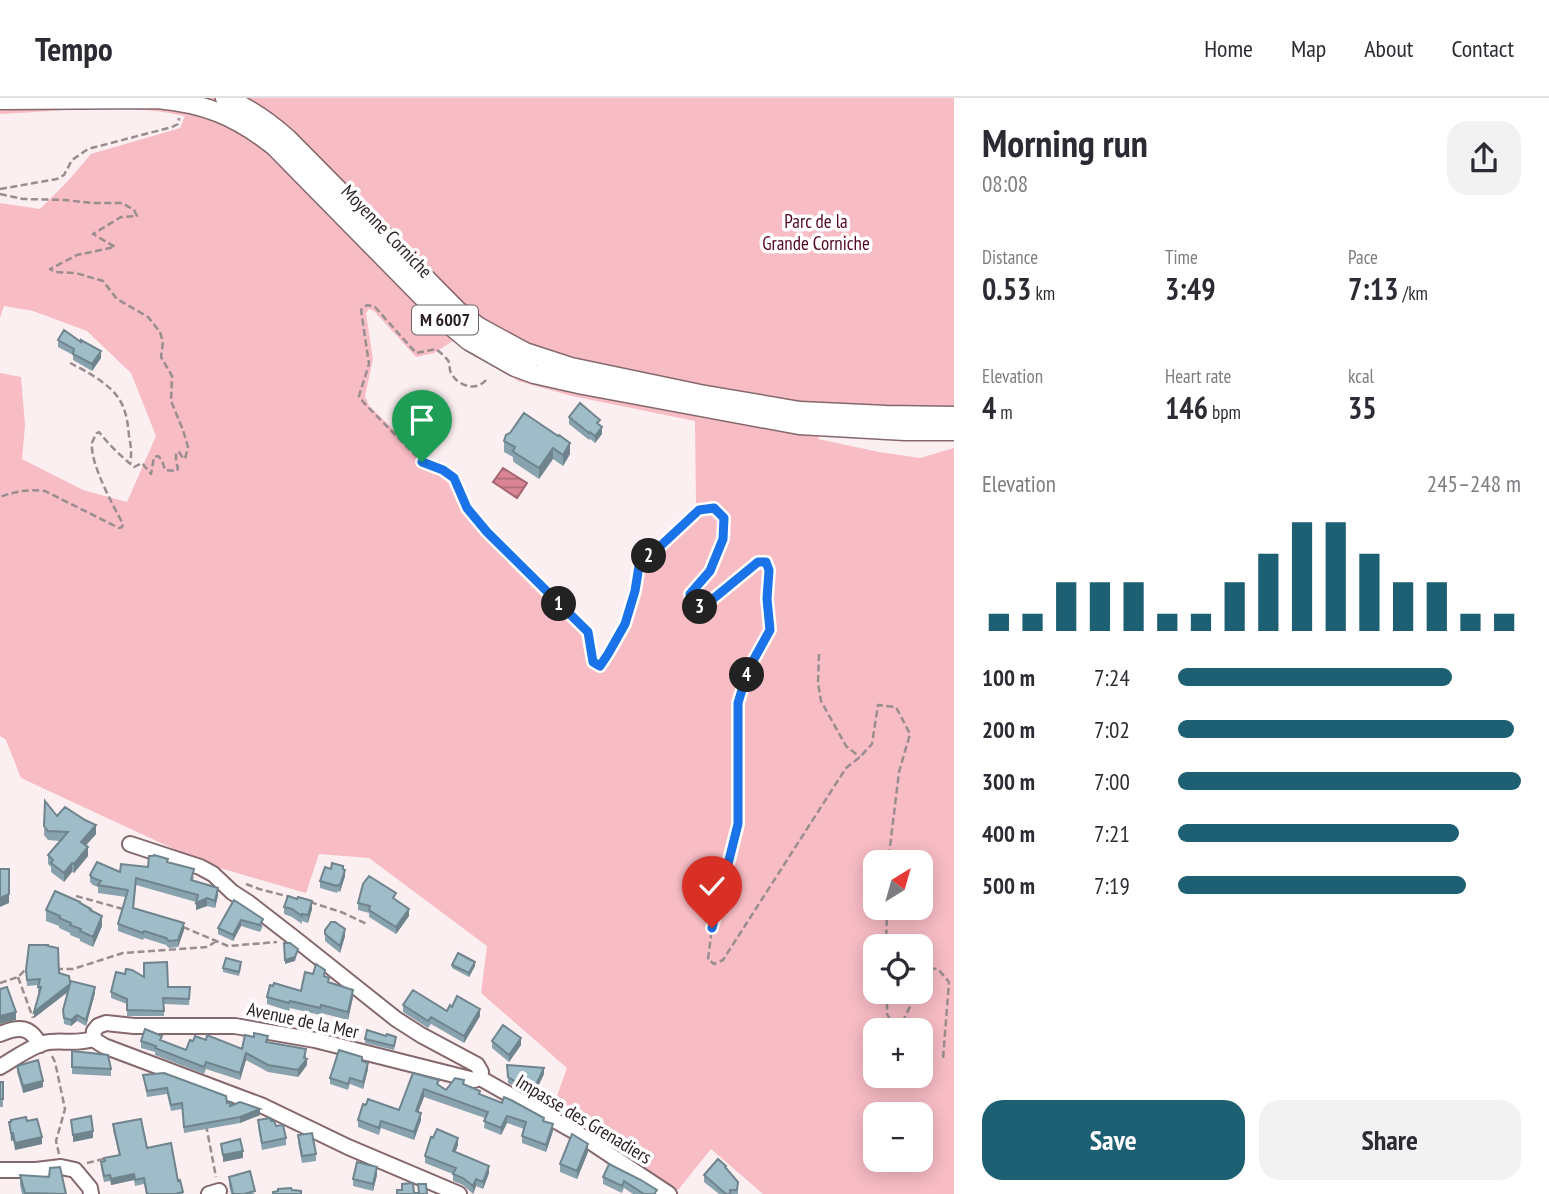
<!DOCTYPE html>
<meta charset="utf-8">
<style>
:root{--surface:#fff;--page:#f2f2f3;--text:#2b2b33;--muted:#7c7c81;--line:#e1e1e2;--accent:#1d5f73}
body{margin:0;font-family:"PT Sans Narrow",sans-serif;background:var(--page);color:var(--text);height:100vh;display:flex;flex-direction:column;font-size:26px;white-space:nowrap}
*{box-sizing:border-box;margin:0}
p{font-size:23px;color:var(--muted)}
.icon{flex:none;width:38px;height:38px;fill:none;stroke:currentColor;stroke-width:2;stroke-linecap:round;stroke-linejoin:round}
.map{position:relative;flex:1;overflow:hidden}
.details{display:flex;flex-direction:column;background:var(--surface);width:595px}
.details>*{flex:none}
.needle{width:46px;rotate:37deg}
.controls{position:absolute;left:863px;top:752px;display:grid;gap:14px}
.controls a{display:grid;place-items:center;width:70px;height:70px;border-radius:14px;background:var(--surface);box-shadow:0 4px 18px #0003;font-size:35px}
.pin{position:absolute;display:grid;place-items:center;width:60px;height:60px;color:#fff;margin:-72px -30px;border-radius:50% 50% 50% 0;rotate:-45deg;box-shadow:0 0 7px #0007}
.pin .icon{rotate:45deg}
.km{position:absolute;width:35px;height:35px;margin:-18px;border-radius:50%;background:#222;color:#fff;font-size:19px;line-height:35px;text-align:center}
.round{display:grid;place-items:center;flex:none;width:74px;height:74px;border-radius:21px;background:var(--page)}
.headline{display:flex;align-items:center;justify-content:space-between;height:119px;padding:0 28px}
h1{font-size:38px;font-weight:700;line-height:52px}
.stats{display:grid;grid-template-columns:repeat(3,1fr);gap:10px;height:119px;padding:7px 28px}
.stats div{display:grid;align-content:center}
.stats b{font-size:30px;font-weight:700}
.stats small{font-size:19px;font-weight:400}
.stats p{font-size:19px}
.chart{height:196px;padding:14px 28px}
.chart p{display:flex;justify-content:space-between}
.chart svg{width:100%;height:126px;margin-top:7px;stroke:var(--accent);stroke-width:6}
.cta{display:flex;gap:14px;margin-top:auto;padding:14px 28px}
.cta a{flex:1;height:80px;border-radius:21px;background:var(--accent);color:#fff;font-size:28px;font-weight:700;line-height:80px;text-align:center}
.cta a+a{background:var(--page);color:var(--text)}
ul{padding:0 28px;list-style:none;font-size:23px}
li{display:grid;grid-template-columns:112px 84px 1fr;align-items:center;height:52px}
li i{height:18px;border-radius:9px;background:var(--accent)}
header{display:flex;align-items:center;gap:42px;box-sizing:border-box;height:98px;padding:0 35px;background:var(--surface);border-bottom:2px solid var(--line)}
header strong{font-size:33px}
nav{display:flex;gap:38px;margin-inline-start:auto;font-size:24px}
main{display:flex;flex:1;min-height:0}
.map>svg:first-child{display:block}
</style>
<header>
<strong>Tempo</strong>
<nav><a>Home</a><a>Map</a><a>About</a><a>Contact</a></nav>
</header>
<main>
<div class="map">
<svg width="954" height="1096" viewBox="0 0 954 1096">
<defs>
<pattern id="water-rules" width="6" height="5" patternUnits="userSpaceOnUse" patternTransform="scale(1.75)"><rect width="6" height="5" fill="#d98595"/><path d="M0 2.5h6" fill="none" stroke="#b06c79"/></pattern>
</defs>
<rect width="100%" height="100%" fill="#fceff1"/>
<!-- green -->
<path fill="#f8bcc5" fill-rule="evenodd" d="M0,0h954v341l-132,-7 -4,7 61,13 41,6 34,-10v746h-191l-52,-45 -33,41 -125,-83 14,-39 -86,-75 6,-47 -118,-88 -50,-4 -13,39 -100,-29 -185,-86 -15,-38 -6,-4v-363l21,4 4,48 -3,34 61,31 44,12 29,-66 -25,-63 -44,-42 -54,-20 -29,-5 -4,12v-115l40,6 28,-28 23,-27 89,-26 5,-12c-60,-14 -124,-5 -185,-2zM369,211l5,2 42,46 18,-4 20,-13 64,41 54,15 123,25 1,84 -63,62 -1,22 -12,36 -19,35 -6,-1c-3,-9 0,-20 -5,-28l-112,-114 -17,-34 -15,-16 -20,-6 -57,-55 -4,-10 8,-37 -7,-46zM875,765h45v45h-45zM875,849h45v45h-45zM875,933h45v45h-45zM875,1017h45v45h-45z"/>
<!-- water -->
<path fill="url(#water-rules)" stroke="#a56672" stroke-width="2" d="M503,370l24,15 -10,15 -24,-16z"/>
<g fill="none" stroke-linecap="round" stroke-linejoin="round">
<defs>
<path id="minor" d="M130,746l70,23 13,7 19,18 17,11 49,38 98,78 25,16 56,30 4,7 -1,6 -6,2 -159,-40 -80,-14h-101l-28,-3 -8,3 -4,5 -1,8 11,7 159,60 85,41 111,47
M0,936c19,-8 30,-8 40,11
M0,969c14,-8 28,-19 44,-24 16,-4 30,2 49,-4
M480,980l97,55 92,61
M0,1072h36l25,-3 14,3 15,18 1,6
M209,1096l10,-3"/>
<path id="major" d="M225,0c24,10 44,24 63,41l169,171 22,17 46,25 46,15 129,27 100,17 86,4 68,1
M0,2l157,-1c47,4 79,17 117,47l177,180 18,15 46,26 19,7 49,11 216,40 106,6h49"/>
</defs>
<!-- minor casing -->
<use href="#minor" stroke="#84686c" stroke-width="18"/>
<!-- major casing -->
<use href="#major" stroke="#84686c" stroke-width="21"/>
<!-- path -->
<path stroke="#998d8f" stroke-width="2.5" stroke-dasharray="7 3.5" stroke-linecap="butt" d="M0,91l57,-10 7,-4 8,-15 16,-11 84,-22 6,-3 1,-6
M0,96l23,5 42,1 27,3h30l12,7 3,6 -16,1 -28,17 22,13 -38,8 -27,14 5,3 21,1 27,8 14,18 31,18 12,15 3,10 -2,15 11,19 -1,25 12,29 5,17 -3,12 -2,-1 -4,-6 -3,1v9l2,6 -1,3 -12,-1 -3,-10 -4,-4 -4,1 -3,17 -9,-11 -8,4c-12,-10 -25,-22 -35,-35l-2,1c-1,0 -5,10 -5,10 -2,21 21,62 31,81l-1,3 -3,1 -74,-37c-16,-2 -29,0 -45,6
M70,265c16,8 40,21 49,36 7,10 9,25 10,37 2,10 3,18 1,28
M486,282c-10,12 -28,6 -35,-7 -2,-3 -1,-8 -2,-11 -3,-5 -9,-10 -13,-13l-20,4 -41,-46 -8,-2 -6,5 8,54 -10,32 5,7 58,59 21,8 11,8 13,30 20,24 101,100 5,30 7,4 25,-42 10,-33 4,-25 60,-56 15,-2 10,10 -1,21 -13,32 -20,23 2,10 10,4 56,-46h8l3,8 -2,29 3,31 -22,40 -9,33 -1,121 -26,104 -4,31 6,5 9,-4 123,-192 14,-11 12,-13 6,-39 18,2 14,27 -11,38 -11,91
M819,556l-1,29 3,18 25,45 14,11
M246,786l13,5 31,8
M76,798l47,13
M310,804l31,10 26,12
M183,829l45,19 49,-4
M886,849l1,-39
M56,871h17l50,-16 85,-6 8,-6
M18,879l15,41
M0,885l18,-6 7,-7h3
M920,887l7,-17 11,1 11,13 -6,77
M887,894v22l4,7 11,2 15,-31
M52,958l3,6 10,47 -9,32 3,13
M206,1027l10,52
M87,1065l21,-5"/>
<!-- minor -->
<use href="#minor" stroke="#fff" stroke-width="14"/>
<!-- major -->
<use href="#major" stroke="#fff" stroke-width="18"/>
</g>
<!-- wall -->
<path fill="#88a3ad" d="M58,242l23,2 20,16 -9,13 -19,-11v-5l-15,-8z
M569,319l31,8 2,9 -7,9 -5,-4 -1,1 -20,-16z
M506,337l64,19 -7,12 -10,-7 -14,20 -24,-16 -2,-2v-4l-9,-5v-11z
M45,703l12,15 39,18 -10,11 2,11 -14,17 -2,-1 -8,10 -13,-10v-5l-3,-3v-9l12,-14 -12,-1 -4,-5z
M168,764l26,15 -1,3 25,15 -3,13 -8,-2 -11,4v-8l-60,-17 -2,23 50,22 -6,17 -9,1 -3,-3 -22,-7 -1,2 -25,-9v-7l8,-27 -28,-4v-6l-5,-2 -3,-3v-7l30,-3z
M331,771h12l2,7 -5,16 -2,-1 -1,2 -17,-5v-7z
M234,802l29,26 -3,6 -19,-6 -8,15 -15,-7v-6z
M396,802l13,16 -13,18 -27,-17v-4l-11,-3v-7z
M80,806l11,7 11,15 -9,21 -13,-6v-2l-10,-4v-2l-11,-5v-2l-13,-5v-11z
M284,809l28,2 -4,14 -6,-2v3l-10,-7 -8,-3z
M325,832l20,6 -5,17 -15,-12z
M452,867l23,1 -6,11 -17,-9z
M241,868l-2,10 -16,-4v-4z
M26,872l33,3 11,9 25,11 -9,33 -9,-5 -6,5 -7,-2 -1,-14 5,-18 -34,26 5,-25h-1v-8l-11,1z
M144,879l24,10h22l-1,18 -25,-1v12h-37v-12l-16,-6v-6z
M325,879l4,5 24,15 -5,23 -27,-7 -1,2 -30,-7 -1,3 -22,-7v-7l34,-6z
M403,907l44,6 5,-4 28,9 -16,27 -33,-19 -3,4 -25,-16z
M495,937l26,10 -12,17 -17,-14v-7l3,-4z
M365,941l31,1 -2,10 -29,-7z
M206,942l36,9 26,-7 38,14 1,9 -9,12 -30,-5 -22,-12 -6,20 -34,-11 -2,5 -49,-19v-3l-14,-4v-7h21l24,9 7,-9z
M72,953l39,18v7l-39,-2z
M362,963l6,8 -5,20 -13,-5 -2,6 -18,-6v-6z
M507,967l37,9 -11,23 -25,-14z
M17,968l26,21 -20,6 -6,-21z
M413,975l33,17 18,-5 16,9 64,27 9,10 -7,21 -24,-9v-7l2,-7 -17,-6 -6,12 -17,-7 1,-10 -61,-21 -6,15 3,8 -7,20 -33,-12 -2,7 -21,-8v-7l41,-10z
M143,977l84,28 4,3 29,9 -20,8 -56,10 -2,-24 -11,2 -4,-17 -20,3z
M0,984h3v25h-3z
M258,1022l13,1 15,17v7l-24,5 -4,-23z
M27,1023l15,23 -27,6 -2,-10 -2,1 -2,-19z
M113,1026l34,24 31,33 5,13h-37l-2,-10 -9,2 -1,-6 -23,5 -1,-4 -6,1 -3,-14v-6l3,-1v-3l15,-3 -6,-25z
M298,1037l18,19v7l-14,2 -4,-21z
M458,1047l-3,7 34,21 -6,16 -7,-3 -3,8 -10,-9 -10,-4v-7l-28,-11v-7z
M588,1054l-11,27 -17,-7v-8z
M609,1066l48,30h-24l-9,-6 -2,5 -19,-9v-7z
M726,1070l12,14v12h-19l-15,-12v-7z
M20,1077l46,19h-44l-2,-9z
M377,1077l-4,16 -20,-5v-7z
M229,1079l26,17h-24l-2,-9z"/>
<!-- shaded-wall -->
<path fill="#6f848d" d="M101,253v7l-9,13v-7z
M602,329v7l-7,9v-7z
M570,345v11l-7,12v-11z
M553,350v11l-14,20v-11z
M96,727v9l-15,17v-9z
M88,749v9l-14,17v-9z
M72,765v9l-8,10v-9z
M345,772v6l-5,16v-7z
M218,790v7l-3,13v-7z
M9,796v9l-9,4v-9z
M207,800v8l-11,4v-7z
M312,803v8l-4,14v-8z
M409,811v7l-13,18v-7z
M102,818v10l-9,21v-10z
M241,822v6l-8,15v-6z
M184,825v7l-6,17v-7z
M345,831v7l-5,17v-7z
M298,851l-3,12 -10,3v-4z
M475,864v4l-6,11v-4z
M70,886v6l-36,28v-6z
M95,889v6l-9,33v-6z
M353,892v7l-5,23v-8z
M480,911v7l-16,27v-7z
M16,914v8l-16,4v-8z
M77,917v6l-6,5v-6z
M521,940v7l-12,17v-7z
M306,951l-2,13 3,-3v6l-9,12v-7l6,-12z
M246,955v7l-6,20v-7z
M368,965v6l-5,20v-7z
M544,970v6l-11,23v-6z
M43,983v6l-20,6v-7z
M424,991v8l-8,21v-7z
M260,1011v6l-20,8v-6z
M421,1015v7l-7,20v-8z
M507,1018v7l-6,12v-7z
M553,1026v7l-7,21v-7z
M93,1033v7l-20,4v-7z
M11,1035h2v7l-2,1z
M42,1039v7l-27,6v-7z
M458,1040v7l-5,14v-8z
M588,1046v8l-11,27v-8z
M243,1053v7l-20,4v-7z
M489,1068v7l-6,16v-7z
M377,1069v8l-4,16v-7z
M134,1076v6l-23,5v-6z
M476,1081v7l-3,8v-8z"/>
<!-- building -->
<path fill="#9ebdc9" stroke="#6f848d" stroke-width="2" d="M64,232l17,12v-2l20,11 -9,13 -19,-10 1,-5 -16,-9z
M580,305l20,17 -3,3 5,4 -7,9 -5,-4 -1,1 -20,-16z
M524,315l34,23 1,-1 11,8 -7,12 -10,-7 -14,20 -24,-15 -2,-2 2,-4 -11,-6 2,-6 4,-2z
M45,703l12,15 8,-9 20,13 11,5 -15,17 7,5 -14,17 -2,-1 -8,10 -13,-10 2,-3 -5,-5 20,-23 -20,-1 -4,-5z
M154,757l14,4 -1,3 27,7 -3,11 27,8 -3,13 -8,-3 -11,5 2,-8 -62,-17 -3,30 51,15 -6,17 -9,1 -3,-3 -22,-7 -1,2 -25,-9 10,-34 -30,-5 3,-4 -8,-3 -3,-3 7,-13 23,10 1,-8 27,3 1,-11h4z
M332,765l11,3v3l2,1 -5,15h-2l-1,1 -17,-5 5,-14 6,2z
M0,771h9v25l-9,4z
M369,778l27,17 -3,5 16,11 -13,18 -27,-17 1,-4 -12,-3 5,-19z
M55,793l25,11v1l11,6 -1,1 12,6 -9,21 -13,-6 1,-2 -11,-4 1,-2 -12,-5 1,-2 -14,-6z
M288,798l9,3 1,-2 14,4 -4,14 -6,-1v2l-10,-7 -8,-2z
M234,802l29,19 -3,6 -19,-5 -8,15 -15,-7z
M331,824h4l10,7 -5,17 -15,-12v-4z
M284,845h6l8,6 -3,8 -10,3z
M29,847h19v1l10,2 1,25 10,3 1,6 1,-1 24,6 -9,33 -9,-5 -6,5 -7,-2 -1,-8 7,-26 -36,28 7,-25h-3l2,-8 -13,1 -1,-10z
M458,855l17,9 -6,11 -17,-8z
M226,860l15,4 -2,10 -16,-4z
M167,864l1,25h22l-1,12 -26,-1 1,13 -37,-1v-11l-16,-7 5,-20 9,2 1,-5 6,1 12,7v-14z
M316,866l9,6 -1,6 5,2 -1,4 25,8 -5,22 -27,-7 -1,3 -30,-7 -1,2 -22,-6 3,-12 3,1 1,-3 27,8 4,-19 8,2z
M7,889l9,25 -16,4v-27z
M413,892l34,21 3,-6 2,2 5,-11 23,13 -16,27 -33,-19 -3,4 -25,-16z
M503,927l18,13 -12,17 -17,-14z
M145,931l17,7 -2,4 26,10 4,-10 3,1 2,-5 11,4 1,-5 35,14 3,-14 9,2v-4l14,3 -2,6 40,7 -2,9 3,1 -9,11 -30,-5 -22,-12 -6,20 -34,-11 -2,5 -49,-19 1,-2 -15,-5z
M367,932l19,6 1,-2 9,3 -2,9 -29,-7z
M339,952l23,7v4l6,2 -5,19 -13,-4 -2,6 -18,-6z
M72,953l36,4 3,14 -39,-2z
M38,962l5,21 -20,5 -6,-20z
M507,967l37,3 -11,23 -25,-14z
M164,975l62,23 1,7 4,-1 -1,4 10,-4 20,7 -20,8 -56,10 -2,-24 -11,2 -4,-17 -20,3 -4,-16z
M413,975l26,7 -2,4 9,6 9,-12 9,2 -1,4 17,7 -1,3 23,9 2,-6 7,3 33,18 -1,3 10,3 -7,21 -24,-9 4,-14 -19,-6 -6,12 -17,-7 4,-9 -64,-23 -8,22 5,2 -7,19 -33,-11 -2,7 -21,-8 5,-16 3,1 2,-6 31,11z
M0,984h3v17h-3z
M91,1018l2,15 -20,4 -2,-15z
M26,1019l1,4 10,-2 5,18 -27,6 -2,-10h-2l-2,-11h2v-2z
M270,1020l1,3h3l2,5 7,-1 3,13 -24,5 -4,-23z
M141,1021l6,29 24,-5 7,38 2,-1 3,12 -8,2h-28l-3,-16 -9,2 -1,-6 -23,5 -1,-4 -6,1 -3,-14 4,-1 -1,-3 16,-3 -7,-31z
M437,1031l21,9 -5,13 36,15 -6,16 -7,-3 -3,7 -10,-8 -10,-4 3,-6 -31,-12 6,-19 2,1z
M312,1035l4,21 -14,2 -4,-21z
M572,1036l16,10 -11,27 -17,-7z
M240,1041l3,12 -20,4 -2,-11z
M718,1061l8,7 -1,1 13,15 -1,8h-7v4h-4l-22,-19z
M357,1064l20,5 -4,17 -20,-5z
M609,1066l32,16 16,10 -3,4h-10l-20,-13 -2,5 -19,-9z
M60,1069l6,27 -41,-1 -5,-18 29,2 1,-9z
M250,1073l5,20 -11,3h-11l-4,-17z
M413,1085l1,10h5l-1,-9h8l1,10h-30v-4h5v-6z
M291,1090l1,2 9,1v3h-28v-2l5,-1v-2z"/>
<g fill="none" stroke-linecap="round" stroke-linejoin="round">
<defs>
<path id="route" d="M422,364l21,8 11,8 13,30 20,24 101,100 5,30 7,4 8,-12 17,-30 10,-33 4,-25 60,-56 15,-2 10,10 -1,21 -13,32 -20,23 2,10 10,4 56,-46h8l3,8 -2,29 3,31 -22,40 -10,33v121l-26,104"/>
</defs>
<!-- route casing -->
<use href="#route" stroke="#fff" stroke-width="14"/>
<!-- route -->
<use href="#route" stroke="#1a73e8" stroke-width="9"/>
</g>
<g text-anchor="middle" stroke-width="7" stroke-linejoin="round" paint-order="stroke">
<!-- shield labels -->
<rect fill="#fff" stroke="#6b6264" stroke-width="2" x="412" y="207.5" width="66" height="29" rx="5"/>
<g font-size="18" font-weight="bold" fill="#2b1f21">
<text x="445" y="228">M 6007</text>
</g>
<!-- park labels -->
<g font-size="19" fill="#530721" stroke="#fff">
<text x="816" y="130">Parc de la<tspan x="816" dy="22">Grande Corniche</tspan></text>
</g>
<!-- street labels -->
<g font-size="19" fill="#2b1f21" stroke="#fff">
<text transform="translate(387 133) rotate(46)" y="7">Moyenne Corniche</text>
<text transform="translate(303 922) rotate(12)" y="7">Avenue de la Mer</text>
<text transform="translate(584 1021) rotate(31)" y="7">Impasse des Grenadiers</text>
</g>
</g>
</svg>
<div class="controls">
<a><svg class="needle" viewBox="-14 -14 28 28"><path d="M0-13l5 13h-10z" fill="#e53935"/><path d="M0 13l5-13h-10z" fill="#7c7c81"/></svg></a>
<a><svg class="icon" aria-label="locate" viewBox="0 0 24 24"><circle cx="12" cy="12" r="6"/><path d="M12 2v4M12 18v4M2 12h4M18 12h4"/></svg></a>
<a>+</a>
<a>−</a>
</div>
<div class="pin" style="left:422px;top:364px;background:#1e9e55"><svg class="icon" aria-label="arrive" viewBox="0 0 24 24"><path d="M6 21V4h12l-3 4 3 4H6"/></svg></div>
<div class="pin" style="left:712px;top:830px;background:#d93025"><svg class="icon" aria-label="check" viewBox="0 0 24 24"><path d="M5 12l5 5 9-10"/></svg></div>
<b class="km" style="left:559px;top:506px">1</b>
<b class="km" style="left:649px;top:458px">2</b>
<b class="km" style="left:700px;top:509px">3</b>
<b class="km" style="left:747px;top:577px">4</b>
</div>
<section class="details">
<div class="headline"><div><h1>Morning run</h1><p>08:08</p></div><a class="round"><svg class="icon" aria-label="share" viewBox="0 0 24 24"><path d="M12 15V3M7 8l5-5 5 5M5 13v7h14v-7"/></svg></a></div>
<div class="stats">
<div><p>Distance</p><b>0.53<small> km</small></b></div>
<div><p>Time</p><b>3:49</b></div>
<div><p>Pace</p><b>7:13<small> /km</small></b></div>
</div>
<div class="stats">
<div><p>Elevation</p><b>4<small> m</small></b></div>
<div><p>Heart rate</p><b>146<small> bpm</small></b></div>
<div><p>kcal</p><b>35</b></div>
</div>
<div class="chart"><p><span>Elevation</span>245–248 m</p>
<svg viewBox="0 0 160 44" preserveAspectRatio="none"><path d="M5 44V38M15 44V38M25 44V27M35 44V27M45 44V27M55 44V38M65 44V38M75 44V27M85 44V17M95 44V6M105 44V6M115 44V17M125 44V27M135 44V27M145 44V38M155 44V38"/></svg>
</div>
<ul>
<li><b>100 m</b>7:24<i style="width:80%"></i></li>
<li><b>200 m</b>7:02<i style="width:98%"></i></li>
<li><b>300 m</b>7:00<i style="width:100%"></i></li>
<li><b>400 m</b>7:21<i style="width:82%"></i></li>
<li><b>500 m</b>7:19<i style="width:84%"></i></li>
</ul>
<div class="cta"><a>Save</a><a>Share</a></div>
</section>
</main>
